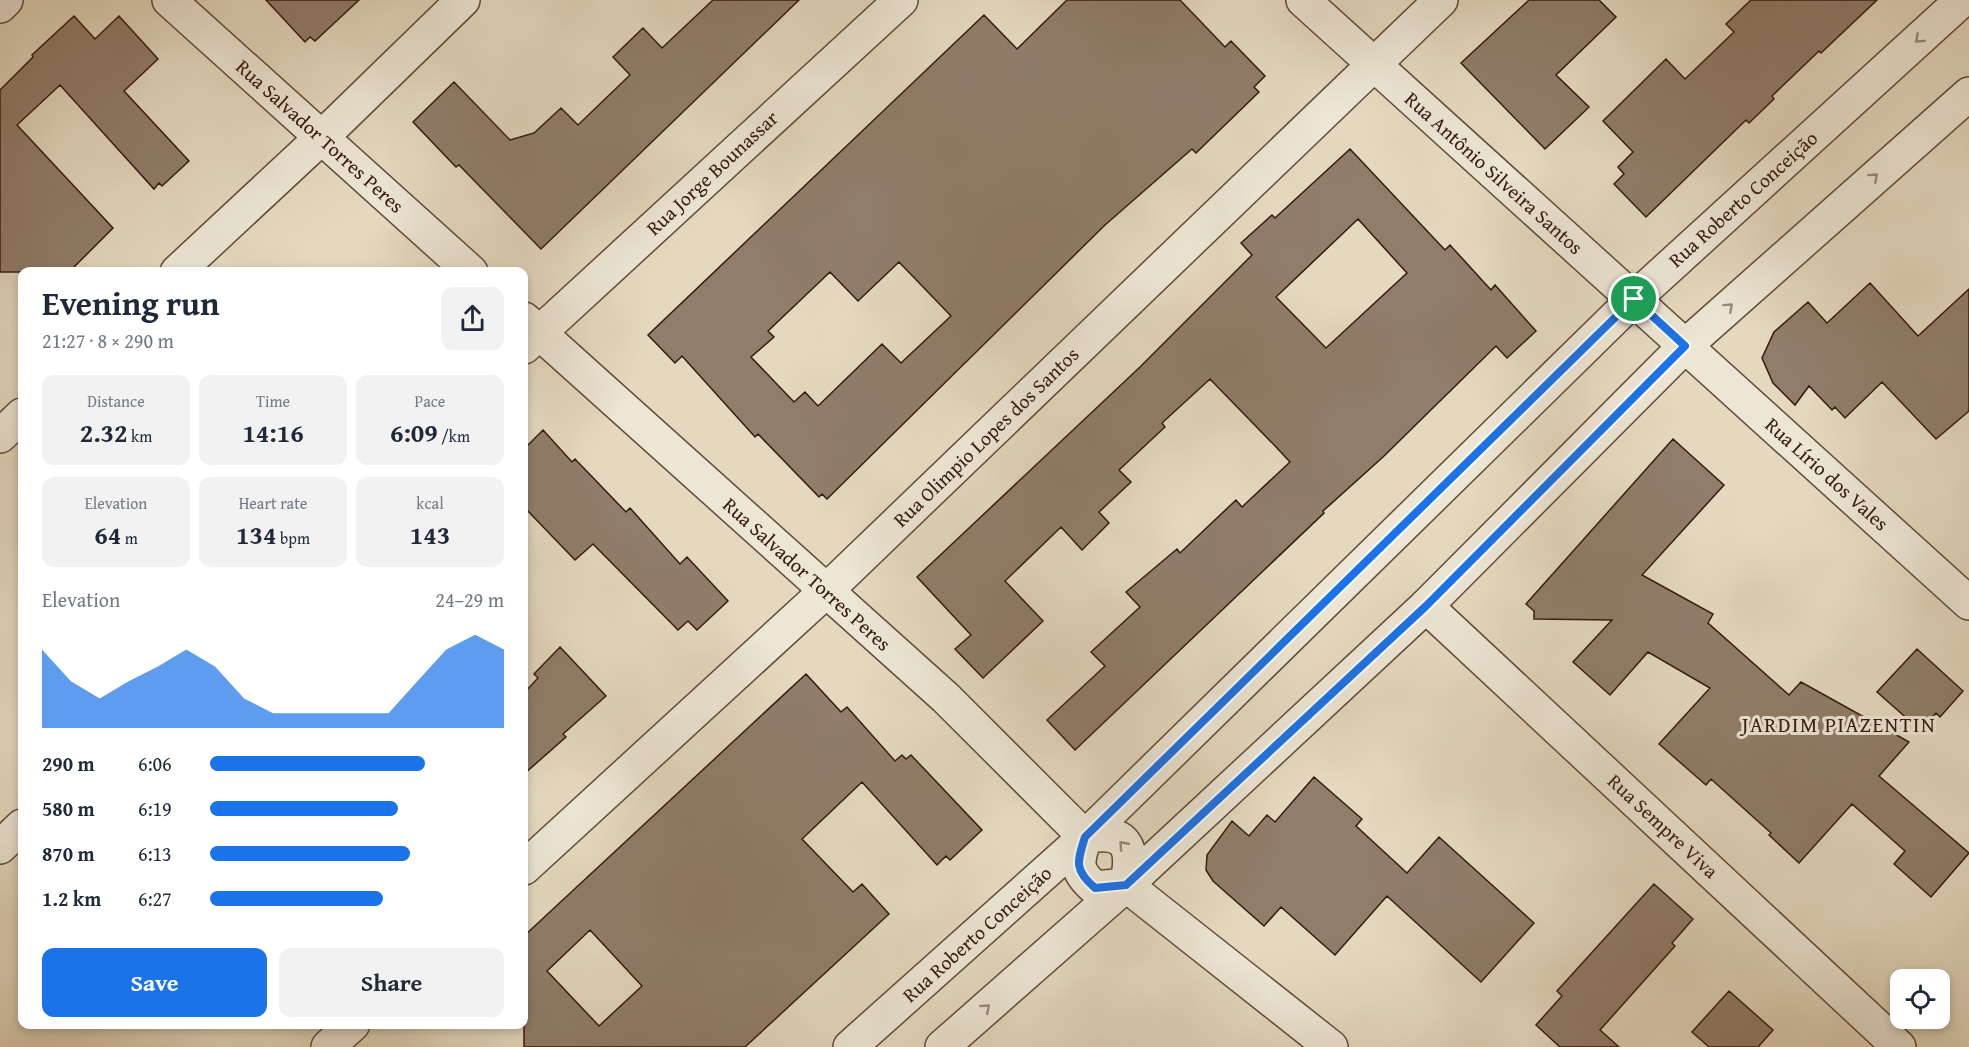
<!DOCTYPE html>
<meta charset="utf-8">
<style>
:root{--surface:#fff;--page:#f2f2f3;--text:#1f2937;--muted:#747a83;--accent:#1a73e8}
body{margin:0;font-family:"Gentium Book Plus",serif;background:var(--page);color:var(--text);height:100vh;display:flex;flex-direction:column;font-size:22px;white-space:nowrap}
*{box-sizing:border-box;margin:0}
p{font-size:20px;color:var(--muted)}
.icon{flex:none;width:33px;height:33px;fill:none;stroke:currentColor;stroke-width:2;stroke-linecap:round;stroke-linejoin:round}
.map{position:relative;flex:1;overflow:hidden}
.side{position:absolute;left:18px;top:267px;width:510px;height:762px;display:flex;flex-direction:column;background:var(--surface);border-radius:12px;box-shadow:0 3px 9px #0003}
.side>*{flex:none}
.tools{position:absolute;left:1890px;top:969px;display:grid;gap:12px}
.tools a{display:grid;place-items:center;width:60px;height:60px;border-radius:12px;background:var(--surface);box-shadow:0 3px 9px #0003;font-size:30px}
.pin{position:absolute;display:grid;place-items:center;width:51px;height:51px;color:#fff;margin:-26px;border:3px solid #fff;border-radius:50%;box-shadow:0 2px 6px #0007}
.round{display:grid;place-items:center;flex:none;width:63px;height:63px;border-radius:12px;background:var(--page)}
.head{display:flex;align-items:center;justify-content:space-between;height:102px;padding:0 24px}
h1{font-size:33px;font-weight:600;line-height:45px}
.metrics{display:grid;grid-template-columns:repeat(3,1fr);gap:9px;height:102px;padding:6px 24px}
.metrics div{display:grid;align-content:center;border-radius:12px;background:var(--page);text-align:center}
.metrics b{font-size:26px;font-weight:600}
.metrics small{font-size:16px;font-weight:400}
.metrics p{font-size:16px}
.chart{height:168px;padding:12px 24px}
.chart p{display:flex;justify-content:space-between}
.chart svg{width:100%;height:108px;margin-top:6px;fill:var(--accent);opacity:.7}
.action{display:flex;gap:12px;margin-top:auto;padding:12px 24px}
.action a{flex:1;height:69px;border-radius:12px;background:var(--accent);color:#fff;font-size:24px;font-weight:600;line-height:69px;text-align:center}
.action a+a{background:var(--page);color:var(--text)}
ul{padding:0 24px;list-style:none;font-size:20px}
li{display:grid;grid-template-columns:96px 72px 1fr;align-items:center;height:45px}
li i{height:15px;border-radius:8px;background:var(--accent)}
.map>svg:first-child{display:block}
</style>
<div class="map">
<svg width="1969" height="1047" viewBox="0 0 1969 1047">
<rect width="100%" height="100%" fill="#e4d9bf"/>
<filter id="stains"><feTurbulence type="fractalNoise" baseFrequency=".00333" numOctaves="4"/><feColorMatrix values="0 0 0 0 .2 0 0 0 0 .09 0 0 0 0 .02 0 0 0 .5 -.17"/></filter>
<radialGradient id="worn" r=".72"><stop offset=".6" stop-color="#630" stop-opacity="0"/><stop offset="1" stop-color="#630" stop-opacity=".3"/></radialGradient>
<!-- building -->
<path fill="#907d6a" stroke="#351a0e" stroke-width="1.5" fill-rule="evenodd" d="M266,0h93l-44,41 -5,-4 -5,5z
M713,0h86l-258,249 -82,-84 -3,2 -43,-45 41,-40 56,58 24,-7 27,-25 17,17 52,-50 -17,-18 30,-29 19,20z
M1067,0h113l45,47 6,-6 34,35 -11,11 5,5 -63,61 -4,-4 -87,76 -278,274 -5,-5 -3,3 -61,-63 -3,3 -73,-81 -7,7 -27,-28 336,-320 33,34zM899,262l52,54 -50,47 -19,-19 -64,62 -13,-14 -11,10 -43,-45 23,-20 -6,-6 62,-59 28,29z
M1529,0h70l17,17 -60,58 33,32 -44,42 -84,-86z
M1751,0h126l-56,53 -2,-2 -47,45 2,3 -25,24 -3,-3 -100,97 -32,-33 10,-10 -6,-7 15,-15 -30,-31 63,-62 19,20 49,-47 -8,-8z
M74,16l21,23 24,-23 39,43 -34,32 65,70 -27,25 -3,-3 -5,6 -94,-104 -43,40 96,103 -44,44h-69v-182l33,-33 -1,-2z
M1350,149l95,101 5,-5 41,45 4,-5 41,46 -29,27 -11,-12 -113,111 -60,54 1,2 -249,237 -28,-30 58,-54 -14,-14 49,-45 -14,-15 51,-43 3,4 56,-53 6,7 48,-45 -13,-14 -67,-69 -48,44 3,4 -46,43 12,12 -32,30 10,11 -27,27 -21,-23 -56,54 38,40 -60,57 -28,-29 16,-14 -54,-58 223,-210 112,-112 -11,-12 31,-28 3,3zM1358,219l49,54 -81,75 -50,-51z
M1870,283l48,53 51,-47v122l-33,28 -54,-57 -37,36 -10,-11 -3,3 -23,-24 -14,19 -22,-22 -11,-25 12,-26 34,-30 19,21z
M543,430l29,32 3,-3 51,53 4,-4 50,56 7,-7 41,44 -31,29 -9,-9 -10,9 -85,-86 -18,16 -51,-53v-58z
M1673,439l51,46 -82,90 71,39 -5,9 81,72 12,-13 108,60 -30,34 90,77 -38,44 -37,-33 11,-13 -53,-47 -53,59 -30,-28 2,-2 -60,-54 -5,6 -47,-41 51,-56 -62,-36 -38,43 -37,-33 39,-42 -78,-1v-8l-8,-7z
M560,647l46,49 -43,38 3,3 -42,37v-81l14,-15 -4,-4z
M1917,649l46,42 -23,26 -4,-4 -16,17 -43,-38z
M806,674l35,38 6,-5 48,54 7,-6 4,4 5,-4 71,75 -32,30 -4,-4 -9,9 -75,-83 -60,57 51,53 9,-8 27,30 -144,133h-221v-111zM590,930l52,56 -43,40 -52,-55z
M1314,777l48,42 -6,7 51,47 32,-36 95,86 -53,59 -94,-86 -52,59 -54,-48 -17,19 -51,-45 -7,-11 1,-15 25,-34 17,15 18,-21 8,7z
M1654,884l39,35 -21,24 3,3 -75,84 19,17h-59l-24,-22 26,-29 -5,-5z
M1729,991l44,39 -15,17h-49l-17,-15z"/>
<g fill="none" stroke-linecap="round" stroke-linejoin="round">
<defs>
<path id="minor" d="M169,0l302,272
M1303,0l666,603
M0,6l6,-6
M177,272l145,-135 141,-137
M524,319l422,379 139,139
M524,347l377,-347
M0,436l22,-21
M1426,606l473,441
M1085,837c-8,25 -11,33 10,51l31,-3 205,162
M1085,837c41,-9 51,10 41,48
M0,847l22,-21
M524,868l302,-277 615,-591
M328,1047l25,-23"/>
<path id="tertiary" d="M850,1047l235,-210 549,-538 328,-299
M942,1047l184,-162 300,-279 259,-260 284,-252"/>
</defs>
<!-- minor casing -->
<use href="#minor" stroke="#614a3a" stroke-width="36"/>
<!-- tertiary casing -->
<use href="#tertiary" stroke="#614a3a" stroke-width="36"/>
<!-- minor -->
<use href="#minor" stroke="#ede6d5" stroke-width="33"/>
<!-- tertiary -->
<use href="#tertiary" stroke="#ede6d5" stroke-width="33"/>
</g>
<!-- one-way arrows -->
<defs><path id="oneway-chevron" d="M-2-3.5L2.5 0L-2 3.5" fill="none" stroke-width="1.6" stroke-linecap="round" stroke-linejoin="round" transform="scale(1.5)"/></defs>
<g stroke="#9a8a7b">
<use href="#oneway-chevron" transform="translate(1919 39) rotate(138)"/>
<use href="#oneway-chevron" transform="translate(1874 177) rotate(-42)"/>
<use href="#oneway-chevron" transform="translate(1729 307) rotate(-42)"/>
<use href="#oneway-chevron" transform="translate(1123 845) rotate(-132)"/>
<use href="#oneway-chevron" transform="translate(986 1008) rotate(-41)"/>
</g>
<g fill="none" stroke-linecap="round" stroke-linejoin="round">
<defs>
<path id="route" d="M1634,299l51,47 -259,260 -300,279 -31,3c-21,-18 -18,-26 -10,-51z"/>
</defs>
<!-- route casing -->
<use href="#route" stroke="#fff" stroke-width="12"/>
<!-- route -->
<use href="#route" stroke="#1a73e8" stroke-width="8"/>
</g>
<g text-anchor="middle" stroke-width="6" stroke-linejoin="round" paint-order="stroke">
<!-- street labels -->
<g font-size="20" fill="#351a0e" stroke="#ede6d5">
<text transform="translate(320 136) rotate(42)" y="7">Rua Salvador Torres Peres</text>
<text transform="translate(712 173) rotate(-43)" y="7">Rua Jorge Bounassar</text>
<text transform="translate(1494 173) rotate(42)" y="7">Rua Antônio Silveira Santos</text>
<text transform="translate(1743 199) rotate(-42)" y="7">Rua Roberto Conceição</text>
<text transform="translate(986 437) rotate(-44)" y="7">Rua Olimpio Lopes dos Santos</text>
<text transform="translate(1827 474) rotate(42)" y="7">Rua Lírio dos Vales</text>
<text transform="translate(807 574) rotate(42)" y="7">Rua Salvador Torres Peres</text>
<text transform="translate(1663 826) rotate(43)" y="7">Rua Sempre Viva</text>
<text transform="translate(977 934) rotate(-42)" y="7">Rua Roberto Conceição</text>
</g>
<!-- neighbourhood labels -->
<g font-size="21" letter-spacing="1.5" fill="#351a0e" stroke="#ede6d5">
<text x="1839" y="732">JARDIM PIAZENTIN</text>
</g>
</g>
<rect width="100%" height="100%" filter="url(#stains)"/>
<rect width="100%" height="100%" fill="url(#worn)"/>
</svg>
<div class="tools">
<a><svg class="icon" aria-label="locate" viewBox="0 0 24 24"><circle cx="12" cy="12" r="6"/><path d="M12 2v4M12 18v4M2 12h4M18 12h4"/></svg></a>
</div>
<div class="pin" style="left:1634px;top:299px;background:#1e9e55"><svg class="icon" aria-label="arrive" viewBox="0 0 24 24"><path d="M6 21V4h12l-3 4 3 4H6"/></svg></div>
<section class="side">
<div class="head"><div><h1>Evening run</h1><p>21:27 · 8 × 290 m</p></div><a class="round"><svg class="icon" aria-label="share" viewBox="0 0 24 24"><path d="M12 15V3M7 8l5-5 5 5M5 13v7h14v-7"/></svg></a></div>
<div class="metrics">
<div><p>Distance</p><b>2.32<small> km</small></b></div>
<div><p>Time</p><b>14:16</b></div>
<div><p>Pace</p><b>6:09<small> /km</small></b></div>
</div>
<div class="metrics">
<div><p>Elevation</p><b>64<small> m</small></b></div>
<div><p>Heart rate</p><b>134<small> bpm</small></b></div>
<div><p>kcal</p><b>143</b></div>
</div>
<div class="chart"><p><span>Elevation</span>24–29 m</p>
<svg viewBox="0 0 160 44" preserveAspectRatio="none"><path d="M0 44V12L10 25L20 32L30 25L40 19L50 12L60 19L70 32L80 38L90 38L100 38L110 38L120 38L130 25L140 12L150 6L160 12V44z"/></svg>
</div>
<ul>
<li><b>290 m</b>6:06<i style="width:73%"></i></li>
<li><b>580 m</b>6:19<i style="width:64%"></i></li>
<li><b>870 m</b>6:13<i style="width:68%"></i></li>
<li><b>1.2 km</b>6:27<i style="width:59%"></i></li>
</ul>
<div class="action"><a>Save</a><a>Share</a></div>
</section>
</div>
